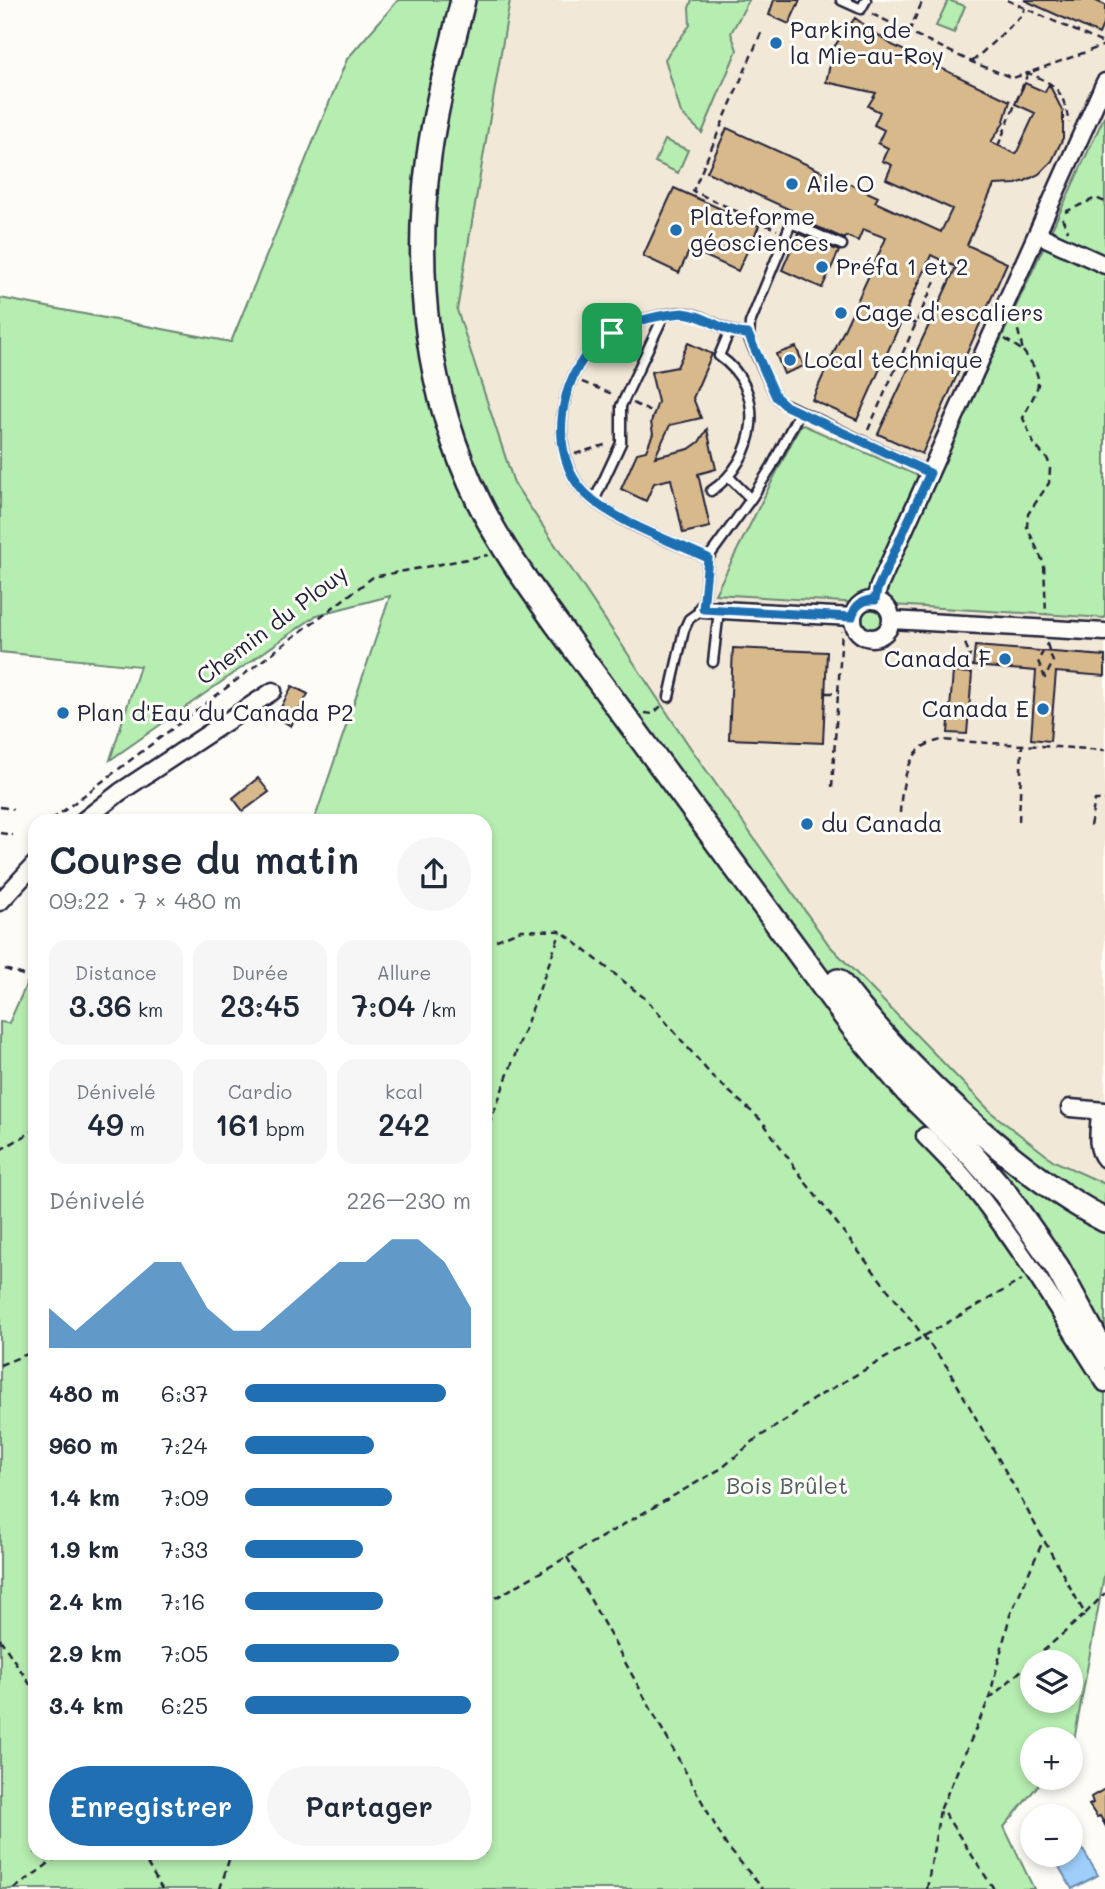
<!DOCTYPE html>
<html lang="fr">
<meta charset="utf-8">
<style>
:root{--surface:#fff;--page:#f6f6f7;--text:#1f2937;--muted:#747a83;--accent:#1f6fb2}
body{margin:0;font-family:Mali,sans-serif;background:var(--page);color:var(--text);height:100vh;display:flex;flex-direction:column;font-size:26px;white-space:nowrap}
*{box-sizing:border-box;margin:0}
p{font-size:23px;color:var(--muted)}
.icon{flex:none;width:38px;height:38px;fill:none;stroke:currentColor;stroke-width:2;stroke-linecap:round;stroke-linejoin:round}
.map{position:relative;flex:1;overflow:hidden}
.panel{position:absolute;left:28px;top:814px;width:464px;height:1046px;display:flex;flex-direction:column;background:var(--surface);border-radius:21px;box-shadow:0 4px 10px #0003}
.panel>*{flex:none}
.controls{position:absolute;left:1020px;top:1650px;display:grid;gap:14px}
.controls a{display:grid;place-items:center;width:63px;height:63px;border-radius:50%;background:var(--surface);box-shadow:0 4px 10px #0003;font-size:35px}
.pin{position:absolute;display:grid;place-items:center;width:60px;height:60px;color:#fff;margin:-30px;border-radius:14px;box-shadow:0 4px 10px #0006}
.round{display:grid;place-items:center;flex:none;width:74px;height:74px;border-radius:37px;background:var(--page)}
.summary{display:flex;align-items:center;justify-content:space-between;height:119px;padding:0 21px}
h1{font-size:38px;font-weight:600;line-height:52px}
.figures{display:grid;grid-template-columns:repeat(3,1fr);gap:10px;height:119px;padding:7px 21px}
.figures div{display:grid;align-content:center;border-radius:18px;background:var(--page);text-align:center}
.figures b{font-size:30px;font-weight:600}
.figures small{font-size:19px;font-weight:400}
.figures p{font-size:19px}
.chart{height:196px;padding:14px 21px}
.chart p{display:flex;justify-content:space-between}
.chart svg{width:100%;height:126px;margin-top:7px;fill:var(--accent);opacity:.7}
.primary-button{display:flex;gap:14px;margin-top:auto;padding:14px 21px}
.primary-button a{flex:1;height:80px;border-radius:42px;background:var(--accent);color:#fff;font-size:28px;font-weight:600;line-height:80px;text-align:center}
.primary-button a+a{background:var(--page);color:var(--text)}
ul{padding:0 21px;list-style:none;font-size:23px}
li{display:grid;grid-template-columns:112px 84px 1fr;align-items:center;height:52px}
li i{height:18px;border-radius:9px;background:var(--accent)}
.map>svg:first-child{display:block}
</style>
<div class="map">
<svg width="1105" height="1889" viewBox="0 0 1105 1889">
<rect width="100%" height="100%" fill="#fdfcf7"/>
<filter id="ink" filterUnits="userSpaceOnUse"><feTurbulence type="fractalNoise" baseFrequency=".0143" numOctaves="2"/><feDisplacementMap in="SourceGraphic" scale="14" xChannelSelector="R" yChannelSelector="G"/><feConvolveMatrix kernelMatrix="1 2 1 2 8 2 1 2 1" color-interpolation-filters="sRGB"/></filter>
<g filter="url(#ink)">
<!-- built -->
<path fill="#f2e8d7" d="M510,0h595v115l-171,368 -218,111 389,24v566l-51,-23 -61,-47 -164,-169 -137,-195 -178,-267 -57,-173z"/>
<!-- green -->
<path fill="#b6edb0" stroke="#6c8876" stroke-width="2" fill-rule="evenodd" d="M398,0h112l-53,310 57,173 178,267 137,195 164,169 61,47 51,23v387l-31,170 -3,3v-4h-39v38h12l-40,49 30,62h-1034v-867l9,1 26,-58v888h450v-1032h-171l76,-225 -73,19 -207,145 30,-94 -140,-14v-354l231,44 116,-283zM1032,1662h39v39h-39z
M692,0h57l-18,33 6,17 -35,83 -21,-20 -16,-54 25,-34 -1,-17z
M948,0l17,6 -11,27 -18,-7z
M1105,115v503l-390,-24 86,-170 133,59z
M665,140l23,10 -10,23 -23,-11z
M862 619a10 10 0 1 1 20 0a10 10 0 1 1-20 0Z"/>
<!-- water -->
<path fill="#9ecffa" stroke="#6c8aae" stroke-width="2" d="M1074,1835l24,40 -26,14 -20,-34h19v-18z"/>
<!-- building -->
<path fill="#d8b98b" stroke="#22223b" stroke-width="2" d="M774,0h26l-11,24 -20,-9z
M1024,0h70l11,5v15l-6,14z
M855,18l37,27 118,56 -7,23 -12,18 25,12 19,-41 -20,-9 10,-21 20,9 4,-8 14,28v26l-11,23 -13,13 -14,7 -9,3 -22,1 -27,60 40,18 -85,191 -44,-20 78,-167 -25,-12 -74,165 -45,-20 74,-162 -23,-9 -5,12 -12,-5 -1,3 -41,-18 2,-4 -99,-45 20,-44 151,69 -3,5 66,30 11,-23 -66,-30 6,-14 -10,-4 6,-13 -10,-5 6,-13 -10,-5 6,-13 -12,-6 8,-13 -50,-11 8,-35z
M674,188l85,38 -21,45 -48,-22 -11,24 -36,-17z
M798,233l41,18 -17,37 -40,-18z
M688,343l24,11 -19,44 8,20 -31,7 -15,32 34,-8 10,-7 8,-13 9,40 -18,5 12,53 -27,6 -12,-54 -17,4 -8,18 -25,-12 16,-36 9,-2 7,-17 -2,-12 7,-20 -7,-30 26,-5z
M796,347l8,19 -20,8 -8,-20z
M975,646l130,10v20l-49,-4 -6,69 -19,-2 5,-68 -63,-5z
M733,648l94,4 -4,91 -94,-4z
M953,672l19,1 -5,61 -19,-1z
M292,686l16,8 -17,32 -15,-9z
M258,778l11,14 -26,19 -10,-13z
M1105,1789v36l-5,-9 -3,1 -8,-12 4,-2 -2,-6z"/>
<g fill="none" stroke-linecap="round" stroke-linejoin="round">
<defs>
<path id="lane" d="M841,0l20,9 5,-9
M842,245l-51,-22 -41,100 -1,16 27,58 5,5 149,71
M711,491c46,-30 58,-101 8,-135l11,-26
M751,499l21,-33 27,-53
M594,501l27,-58v-37l43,-91
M708,558l43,-59 -22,-22
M713,662l6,-52
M669,697l15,-67 5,-11 14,-10 5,-51c-35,-16 -95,-37 -122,-64 -39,-39 -28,-118 12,-151 20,-18 53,-27 79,-30 27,-3 45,21 71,21"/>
<path id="street" d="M1037,234l68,31
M853 619a19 19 0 1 1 38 0a19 19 0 1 1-38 0Z
M875,600l4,-14 226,-504
M703,609l149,8
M891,620l214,12
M83,821l37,-29 153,-101
M0,902l35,-38
M1070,1108l35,3
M1100,1111c0,15 -6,36 5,48
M925,1136c15,15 30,30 44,47 51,62 93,133 136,200"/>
<path id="secondary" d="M463,0c-12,51 -27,103 -34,156 -16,118 -3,238 50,346 21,43 49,82 77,121l298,405 53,63 65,64 33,38 52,74 48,89
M838,981c64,84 174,190 267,239"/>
</defs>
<!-- lane casing -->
<use href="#lane" stroke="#22223b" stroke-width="13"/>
<!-- street casing -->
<use href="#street" stroke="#22223b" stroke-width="21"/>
<!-- secondary casing -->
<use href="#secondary" stroke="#22223b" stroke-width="28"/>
<!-- path -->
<path stroke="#22223b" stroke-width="2.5" stroke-dasharray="7 5" stroke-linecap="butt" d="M1007,0l98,44
M872,14l100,48 41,16 15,-5c30,12 35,18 41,50
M909,32l14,-32
M761,33l-68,158 84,39
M972,62l48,-45 5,-9
M998,146l30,-73 77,-28
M1065,212l31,-14 9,4
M1062,218l6,13
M916,324l-13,-5 22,-50 13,5
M1005,339l18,12 -8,-33
M1023,351c25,33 15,33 0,67l11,26 14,16 2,9 -1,14 -21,31 -1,13 17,37 2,50
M582,382l33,13
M633,403l16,8 -2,5
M868,430l76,-169
M575,454l33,-10
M1047,644l6,18 -8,16 -7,-17z
M962,672l8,-17 -6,-14
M826,693h13
M645,713l8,1 9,-9
M832,787l10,-156
M0,807l13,2
M900,813c1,-20 5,-50 20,-64 5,-5 15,-7 21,-9l164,10
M55,821l-1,-3 319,-241 115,-22
M1019,821l3,-76
M1090,826l5,-26h10
M0,833l13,2
M485,945l36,-15 40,1 86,69 65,76 50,45 44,62 142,185 137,246 20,-21
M5,969l30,10
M485,1136l76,-205
M0,1150l35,-20
M0,1365l35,-14
M567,1557l159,288 37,44
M485,1604l237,-136 34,-29 33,-21 23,-18 210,-120
M0,1639l35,53
M989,1699l21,-84 33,-74
M141,1853l21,36
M14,1889l49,-36
M220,1889l11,-36
M927,1889l13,-79
M994,1889l-53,-81 48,-109 95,-84"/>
<!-- lane -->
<use href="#lane" stroke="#fdfcf7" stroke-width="8"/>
<!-- street -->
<use href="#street" stroke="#fdfcf7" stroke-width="16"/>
<!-- secondary -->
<use href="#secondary" stroke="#fdfcf7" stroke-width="23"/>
</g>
</g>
<g fill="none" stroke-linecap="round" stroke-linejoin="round" filter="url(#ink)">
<defs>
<path id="route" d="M683,313c24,2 42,21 65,21l28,63 10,9 144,67 -53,117 -2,10c-12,-1 -20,5 -23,17l-149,-8 5,-51c-36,-17 -95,-37 -123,-65 -38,-38 -27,-117 13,-150 22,-19 56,-28 85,-30z"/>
</defs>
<!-- route casing -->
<use href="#route" stroke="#fff" stroke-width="14"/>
<!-- route -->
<use href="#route" stroke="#1f6fb2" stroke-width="9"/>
</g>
<!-- markers -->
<g fill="#1f6fb2" stroke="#fdfcf7" stroke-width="2.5">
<circle cx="776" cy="43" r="7"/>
<circle cx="792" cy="184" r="7"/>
<circle cx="676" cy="230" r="7"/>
<circle cx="822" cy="267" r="7"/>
<circle cx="841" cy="313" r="7"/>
<circle cx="790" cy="360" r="7"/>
<circle cx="1005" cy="659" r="7"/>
<circle cx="1043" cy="709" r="7"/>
<circle cx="63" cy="713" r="7"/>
<circle cx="807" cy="824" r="7"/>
</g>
<g text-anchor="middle" stroke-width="6" stroke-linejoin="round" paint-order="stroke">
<!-- poi labels -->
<g font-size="23" fill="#22223b" stroke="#fdfcf7" text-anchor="start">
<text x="790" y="38">Parking de<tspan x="790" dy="26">la Mie-au-Roy</tspan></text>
<text x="806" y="192">Aile O</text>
<text x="690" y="225">Plateforme<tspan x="690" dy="26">géosciences</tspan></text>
<text x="836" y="275">Préfa 1 et 2</text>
<text x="855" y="321">Cage d'escaliers</text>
<text x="804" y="368">Local technique</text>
<text x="991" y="667" text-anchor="end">Canada F</text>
<text x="1029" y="717" text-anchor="end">Canada E</text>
<text x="77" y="721">Plan d'Eau du Canada P2</text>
<text x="821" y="832">du Canada</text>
</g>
<!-- street labels -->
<g font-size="23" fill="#22223b" stroke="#fdfcf7">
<text transform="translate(272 625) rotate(-37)" y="8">Chemin du Plouy</text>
</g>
<!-- park labels -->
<g font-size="23" fill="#4e5f5e" stroke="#fdfcf7">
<text x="787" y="1494">Bois Brûlet</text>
</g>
</g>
</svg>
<div class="controls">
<a><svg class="icon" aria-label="layers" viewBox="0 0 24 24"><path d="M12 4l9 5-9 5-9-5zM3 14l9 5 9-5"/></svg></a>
<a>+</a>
<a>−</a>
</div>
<div class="pin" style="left:612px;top:333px;background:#1e9e55"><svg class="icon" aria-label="arrive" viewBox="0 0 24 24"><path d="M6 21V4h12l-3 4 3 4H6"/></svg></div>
<section class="panel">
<div class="summary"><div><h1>Course du matin</h1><p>09:22 · 7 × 480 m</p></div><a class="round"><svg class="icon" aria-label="share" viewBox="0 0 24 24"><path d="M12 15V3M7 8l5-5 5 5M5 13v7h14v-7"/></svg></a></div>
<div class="figures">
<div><p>Distance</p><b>3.36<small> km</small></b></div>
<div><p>Durée</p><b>23:45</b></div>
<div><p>Allure</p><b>7:04<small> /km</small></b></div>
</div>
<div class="figures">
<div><p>Dénivelé</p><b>49<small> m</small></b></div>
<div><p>Cardio</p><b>161<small> bpm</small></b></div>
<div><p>kcal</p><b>242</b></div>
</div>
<div class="chart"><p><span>Dénivelé</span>226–230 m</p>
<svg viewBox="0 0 160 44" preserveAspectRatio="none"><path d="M0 44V30L10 38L20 30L30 22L40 14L50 14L60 30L70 38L80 38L90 30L100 22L110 14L120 14L130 6L140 6L150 14L160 30V44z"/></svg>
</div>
<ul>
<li><b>480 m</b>6:37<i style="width:89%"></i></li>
<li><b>960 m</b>7:24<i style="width:57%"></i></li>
<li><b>1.4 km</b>7:09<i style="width:65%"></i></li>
<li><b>1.9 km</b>7:33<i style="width:52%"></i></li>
<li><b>2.4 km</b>7:16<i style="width:61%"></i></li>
<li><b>2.9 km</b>7:05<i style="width:68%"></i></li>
<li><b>3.4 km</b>6:25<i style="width:100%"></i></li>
</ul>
<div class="primary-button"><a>Enregistrer</a><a>Partager</a></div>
</section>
</div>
